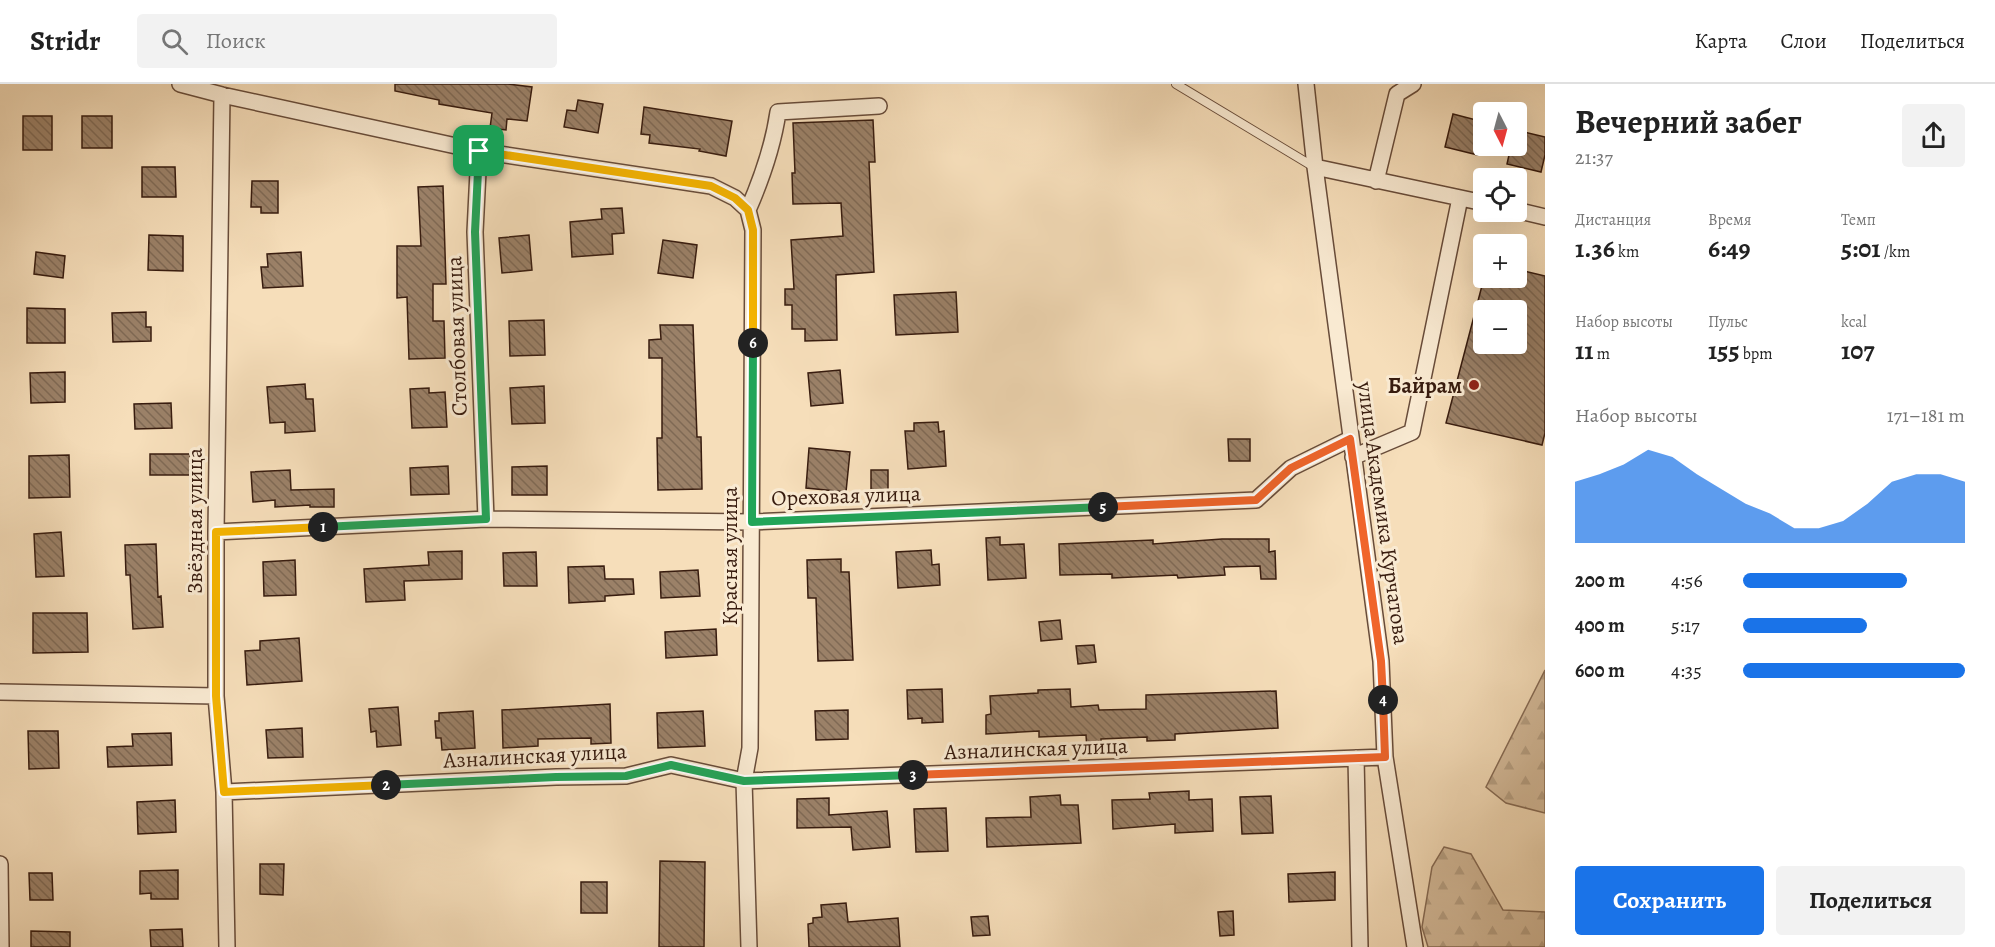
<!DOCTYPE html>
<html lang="ru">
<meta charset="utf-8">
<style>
:root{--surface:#fff;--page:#f2f2f2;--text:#222;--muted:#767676;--line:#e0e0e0;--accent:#1a73e8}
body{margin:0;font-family:Alegreya,serif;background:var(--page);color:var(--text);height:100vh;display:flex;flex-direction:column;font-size:22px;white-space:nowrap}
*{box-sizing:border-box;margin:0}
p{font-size:20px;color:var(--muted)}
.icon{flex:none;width:33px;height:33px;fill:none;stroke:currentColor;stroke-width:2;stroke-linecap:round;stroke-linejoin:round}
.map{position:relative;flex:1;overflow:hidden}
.details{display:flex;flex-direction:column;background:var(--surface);width:450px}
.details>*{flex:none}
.needle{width:39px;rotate:174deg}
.fabs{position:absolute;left:1473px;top:18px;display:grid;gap:12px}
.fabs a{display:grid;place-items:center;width:54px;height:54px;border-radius:6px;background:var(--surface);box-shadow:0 6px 24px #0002;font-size:30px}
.pin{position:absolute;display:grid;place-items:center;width:51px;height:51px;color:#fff;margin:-26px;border-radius:12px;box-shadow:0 3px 9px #0006}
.km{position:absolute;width:30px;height:30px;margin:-15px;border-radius:50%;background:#222;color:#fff;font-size:16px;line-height:30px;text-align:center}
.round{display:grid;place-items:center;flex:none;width:63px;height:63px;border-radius:6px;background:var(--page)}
.head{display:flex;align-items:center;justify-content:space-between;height:102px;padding:0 30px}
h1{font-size:33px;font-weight:700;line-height:45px}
.metrics{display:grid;grid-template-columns:repeat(3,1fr);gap:9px;height:102px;padding:6px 30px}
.metrics div{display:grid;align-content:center}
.metrics b{font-size:26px;font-weight:700}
.metrics small{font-size:16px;font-weight:400}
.metrics p{font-size:16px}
.chart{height:168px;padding:12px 30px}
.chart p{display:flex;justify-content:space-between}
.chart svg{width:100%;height:108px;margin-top:6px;fill:var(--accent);opacity:.7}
.action{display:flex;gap:12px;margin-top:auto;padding:12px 30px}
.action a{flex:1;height:69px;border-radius:6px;background:var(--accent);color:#fff;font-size:24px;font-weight:700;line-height:69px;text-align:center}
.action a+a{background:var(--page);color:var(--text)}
ul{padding:0 30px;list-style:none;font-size:20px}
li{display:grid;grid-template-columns:96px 72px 1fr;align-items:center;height:45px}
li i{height:15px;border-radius:8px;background:var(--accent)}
header{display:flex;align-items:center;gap:36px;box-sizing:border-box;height:84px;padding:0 30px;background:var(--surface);border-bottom:2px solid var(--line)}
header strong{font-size:28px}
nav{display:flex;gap:33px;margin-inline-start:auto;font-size:21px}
.search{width:420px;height:54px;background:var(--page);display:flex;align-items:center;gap:15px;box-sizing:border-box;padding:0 21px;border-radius:6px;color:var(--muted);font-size:22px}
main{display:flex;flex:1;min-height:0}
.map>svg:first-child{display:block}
</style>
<header>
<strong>Stridr</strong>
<div class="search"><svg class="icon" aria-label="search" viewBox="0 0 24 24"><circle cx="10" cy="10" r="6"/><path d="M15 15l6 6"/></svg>Поиск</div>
<nav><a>Карта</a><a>Слои</a><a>Поделиться</a></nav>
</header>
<main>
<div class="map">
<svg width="1545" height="863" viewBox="0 0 1545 863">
<defs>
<pattern id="forest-firs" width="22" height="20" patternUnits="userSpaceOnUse" patternTransform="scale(1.5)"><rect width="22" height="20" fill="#d6bd9d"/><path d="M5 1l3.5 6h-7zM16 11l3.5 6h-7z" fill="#b8a286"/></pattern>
<pattern id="building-back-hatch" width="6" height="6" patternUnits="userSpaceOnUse" patternTransform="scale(1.5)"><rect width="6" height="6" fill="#9b8168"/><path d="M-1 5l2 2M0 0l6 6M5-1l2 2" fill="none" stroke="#7f6954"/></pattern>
</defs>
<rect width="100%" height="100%" fill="#f6deba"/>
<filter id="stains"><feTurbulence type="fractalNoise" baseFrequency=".00333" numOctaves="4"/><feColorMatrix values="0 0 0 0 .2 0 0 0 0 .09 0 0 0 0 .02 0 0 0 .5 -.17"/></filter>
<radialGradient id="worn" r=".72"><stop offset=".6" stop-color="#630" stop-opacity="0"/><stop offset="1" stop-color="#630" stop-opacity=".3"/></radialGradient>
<!-- forest -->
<path fill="url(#forest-firs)" stroke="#876c56" stroke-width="1.5" d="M1545,586v143l-39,-10 -20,-16z
M1444,763l27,7 32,56 42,2v35h-117l-6,-20 10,-60z"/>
<!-- building -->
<path fill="url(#building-back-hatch)" stroke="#381c0f" stroke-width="1.5" fill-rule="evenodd" d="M395,0h113l24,3 -5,34 -20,-2 -1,11 -16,-2 2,-15 -53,-9v-4l-44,-9z
M578,16l25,4 -5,29 -34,-6 3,-17 9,1z
M644,23l88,14 -6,35 -27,-5 1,-2 -51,-6 1,-8 -9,-1z
M1453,30l31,8v13l-6,20 -33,-8z
M23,32h29v34h-29z
M82,32h30v32h-30z
M873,36l2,42h-6l5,110 -38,3 1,65 -32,1v-12h-13v-24h-7v-16h9l-3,-49 52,-4 -2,-33 -48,1 -1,-31h3l-2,-50z
M1516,46l29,7v18l-4,17 -34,-8 4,-18h5z
M142,83h33l1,30h-34z
M252,97h26v32h-17v-6h-10z
M443,102l3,98h-13v37h11l1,37 -36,1 -2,-62 -10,1v-52h24l-3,-59z
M622,124l2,25 -12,1 1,20 -41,3 -2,-35 32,-3 -1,-10z
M149,151l34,1v35l-35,-1z
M529,151l3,35 -30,3 -3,-35z
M663,156l34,5 -4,33 -35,-5z
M36,168l29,4 -2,22 -29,-4z
M301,168l2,34 -40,2 -2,-21h7l-1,-13z
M1516,185l29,7v157l-3,12 -96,-22 38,-145h32zM1484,226h32v34h-32z
M956,208l2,40 -62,3 -2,-40z
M27,224l38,1v34h-38z
M146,228v15h5v14l-38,1 -1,-29z
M544,236l1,35 -35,1 -1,-35z
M660,241h33l4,112h4l1,52 -44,1 -1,-52h5v-80h-13v-18l12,-1z
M840,286l3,33 -32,3 -3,-33z
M65,288v30l-34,1 -1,-30z
M305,300l1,15h7l2,32 -30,2v-11l-15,1 -3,-36z
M544,302l1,37 -33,1 -2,-36z
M429,304v5l16,-1 2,35 -35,1 -2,-39z
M171,319l1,25 -37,1 -1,-25z
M938,338l1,10 5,-1 2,35 -38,3 -3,-38h9v-8z
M1228,355h22v22h-21z
M809,364l41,4 -4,40 -40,-4z
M150,370h40v21h-40z
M69,371l1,42 -41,1v-42z
M448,382l1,28 -38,1 -1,-27z
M547,382v29h-35v-28z
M290,386l1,20 43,-1v18h-24v-2l-35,2v-7l-22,2 -2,-30z
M871,386h17v24h-17z
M61,448l3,44 -28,1 -2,-43z
M1000,453v8l24,-1 2,34 -38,2 -2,-42z
M1222,455h47v13l6,-1 1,28h-15l-1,-13 -36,1 1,8 -47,3 -1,-3 -65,3v-4l-52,1 -1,-31 94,-4v4z
M156,460l2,53 3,-1 2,31 -30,2 -3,-54h-4l-1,-30z
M931,466l1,15 7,-1 1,21 -42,3 -2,-36z
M462,467v28l-58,2 1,19 -39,2 -2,-33 65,-4 -1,-13z
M536,468l1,34h-33l-1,-33z
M841,475v13h8l4,88 -35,1 -2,-63h-8l-1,-38z
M295,476l1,35 -32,1 -1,-34z
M604,482l1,13h28l1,15 -29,2v5l-36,2 -1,-36z
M698,486l2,26 -39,2 -1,-26z
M33,529h54l1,39 -55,1z
M1060,536l2,19 -21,2 -2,-19z
M716,545l1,26 -51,3 -1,-26z
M299,554l3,43 -55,4 -2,-34 15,-1v-9z
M1094,561l2,17 -18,2 -2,-18z
M942,605l1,33 -21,1v-5l-14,1 -1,-29z
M1070,605l1,18 27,-2 1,5 47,-1v-14l130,-4 2,37 -103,6v6l-28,1v-4l-46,2v10l-14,1 -1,-15 -47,2v-6l-53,3v-19l5,-1 -1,-18 48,-3v-3z
M610,620l1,39 -20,1v-6l-53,1v7l-35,2 -1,-38z
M398,623l3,38 -24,2 -1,-16 -5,1 -2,-23z
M848,626v29l-32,1 -1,-29z
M473,627l2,37 -33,2 -1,-12h-5l-1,-17h4v-8z
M703,627l2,35 -47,2 -1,-35z
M302,644l1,29 -35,1 -2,-28z
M28,647h30l1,37 -30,1z
M171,649l1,32 -64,2 -1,-20 26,-1 -1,-12z
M1189,707v9l23,-1 1,32 -38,2v-9l-62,5 -1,-29 38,-1 -1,-6z
M1060,711l1,10h17l3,38 -94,4 -1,-29 45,-1 -1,-20z
M1271,712l2,37 -31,1 -2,-37z
M829,714v17l58,-4 3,36 -37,3 -2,-23 -54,1v-29z
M175,716l1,32 -38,2 -1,-32z
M946,724l2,43 -32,1 -2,-43z
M660,777l45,1 -1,85h-45z
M260,780h24l-1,31 -23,-1z
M178,786v29h-27v-6l-11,1v-23z
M1335,788v28l-46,2 -1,-28z
M29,789h23l1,27h-23z
M581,798h26v31h-26z
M846,819l2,19 50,-4 2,29h-91l-1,-23 5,-1v-5l9,-1 -1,-12z
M1233,827l1,24 -14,1 -2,-24z
M988,832l2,19 -17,1 -2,-19z
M182,845l1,18h-32l-1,-17z
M31,847l39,1v15h-39z"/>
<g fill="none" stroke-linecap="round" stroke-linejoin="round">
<defs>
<path id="lane" d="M1176,0l138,83"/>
<path id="street" d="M180,0l42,11 257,56 232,35 24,12 13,12 5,20 -3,518 -6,33 5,166
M1306,0l9,83 66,494 4,96 30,190
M222,11l-6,437v164l8,96 3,155
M479,67l-4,81 11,287
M1315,83l169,36
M1376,97l21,-87 16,-10
M748,126c14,-32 25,-63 30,-98l101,-6
M1516,126l29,7
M1353,373l59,-25 48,-234
M216,448l270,-13 265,3 505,-22 35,-32 59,-29
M0,608l216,4
M1356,674l4,189
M224,708l332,-15 70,-1 45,-11 73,16 641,-24
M0,780l1,83"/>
</defs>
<!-- lane casing -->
<use href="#lane" stroke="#684c3a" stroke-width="10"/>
<!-- street casing -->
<use href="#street" stroke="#684c3a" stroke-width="18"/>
<!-- lane -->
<use href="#lane" stroke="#f9ead2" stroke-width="8"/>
<!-- street -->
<use href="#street" stroke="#f9ead2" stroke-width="15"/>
</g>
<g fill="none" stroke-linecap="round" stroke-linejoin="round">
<defs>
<path id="split-1" d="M323,443l163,-8 -11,-287 4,-81"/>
<path id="split-2" d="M323,443l-107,5v164l8,96 162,-7"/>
<path id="split-3" d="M386,701l170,-8 70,-1 45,-11 73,16 169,-6"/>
<path id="split-4" d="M913,691l472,-18 -2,-57"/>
<path id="split-5" d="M1103,423l153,-7 35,-32 59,-29 31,222 2,39"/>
<path id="split-6" d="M753,259l-1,179 351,-15"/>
<path id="split-7" d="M479,67l232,35 24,12 13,12 5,20v113"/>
</defs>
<!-- split-1 casing -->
<use href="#split-1" stroke="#fff" stroke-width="12"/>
<!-- split-2 casing -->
<use href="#split-2" stroke="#fff" stroke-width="12"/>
<!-- split-3 casing -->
<use href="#split-3" stroke="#fff" stroke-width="12"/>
<!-- split-4 casing -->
<use href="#split-4" stroke="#fff" stroke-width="12"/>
<!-- split-5 casing -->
<use href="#split-5" stroke="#fff" stroke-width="12"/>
<!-- split-6 casing -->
<use href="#split-6" stroke="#fff" stroke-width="12"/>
<!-- split-7 casing -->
<use href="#split-7" stroke="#fff" stroke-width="12"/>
<!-- split-1 -->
<use href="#split-1" stroke="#22a559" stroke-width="8"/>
<!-- split-2 -->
<use href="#split-2" stroke="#f5b400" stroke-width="8"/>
<!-- split-3 -->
<use href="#split-3" stroke="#22a559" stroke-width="8"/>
<!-- split-4 -->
<use href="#split-4" stroke="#f0652b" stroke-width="8"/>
<!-- split-5 -->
<use href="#split-5" stroke="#f0652b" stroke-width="8"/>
<!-- split-6 -->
<use href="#split-6" stroke="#22a559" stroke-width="8"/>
<!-- split-7 -->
<use href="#split-7" stroke="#f5b400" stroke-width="8"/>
</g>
<!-- markers -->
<circle fill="#8f2418" stroke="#f9ead2" stroke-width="2" cx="1474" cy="301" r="6"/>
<g text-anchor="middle" stroke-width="6" stroke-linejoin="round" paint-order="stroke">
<!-- street labels -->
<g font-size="22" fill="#381c0f" stroke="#f9ead2">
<text transform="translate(456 252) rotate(-92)" y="8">Столбовая улица</text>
<text transform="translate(846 411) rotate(-2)" y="8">Ореховая улица</text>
<text transform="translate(1384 429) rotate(82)" y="8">улица Академика Курчатова</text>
<text transform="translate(194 437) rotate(-90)" y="8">Звёздная улица</text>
<text transform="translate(729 472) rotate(-90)" y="8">Красная улица</text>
<text transform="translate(1036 664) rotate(-2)" y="8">Азналинская улица</text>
<text transform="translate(535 671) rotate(-3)" y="8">Азналинская улица</text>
</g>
<!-- poi labels -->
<g font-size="22" font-weight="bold" fill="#381c0f" stroke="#f9ead2" text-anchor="end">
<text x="1462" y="309">Байрам</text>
</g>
</g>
<rect width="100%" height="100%" filter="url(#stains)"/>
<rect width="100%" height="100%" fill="url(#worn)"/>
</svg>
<div class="fabs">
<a><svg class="needle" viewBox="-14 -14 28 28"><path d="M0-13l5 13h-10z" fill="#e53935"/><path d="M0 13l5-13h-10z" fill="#767676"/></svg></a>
<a><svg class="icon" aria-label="locate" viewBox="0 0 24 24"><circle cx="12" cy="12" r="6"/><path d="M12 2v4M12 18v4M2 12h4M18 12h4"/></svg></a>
<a>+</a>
<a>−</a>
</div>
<div class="pin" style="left:479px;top:67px;background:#1e9e55"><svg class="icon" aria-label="arrive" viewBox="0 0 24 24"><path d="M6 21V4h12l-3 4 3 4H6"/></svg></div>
<b class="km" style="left:323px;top:443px">1</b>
<b class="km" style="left:386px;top:701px">2</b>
<b class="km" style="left:913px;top:691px">3</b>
<b class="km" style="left:1383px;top:616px">4</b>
<b class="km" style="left:1103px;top:423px">5</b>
<b class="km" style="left:753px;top:259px">6</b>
</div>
<section class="details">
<div class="head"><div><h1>Вечерний забег</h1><p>21:37</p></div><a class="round"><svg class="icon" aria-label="share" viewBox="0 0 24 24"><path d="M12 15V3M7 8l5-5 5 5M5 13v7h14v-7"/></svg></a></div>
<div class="metrics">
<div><p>Дистанция</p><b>1.36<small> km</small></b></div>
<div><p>Время</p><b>6:49</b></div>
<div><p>Темп</p><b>5:01<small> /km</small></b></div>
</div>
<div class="metrics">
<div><p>Набор высоты</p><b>11<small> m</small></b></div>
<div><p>Пульс</p><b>155<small> bpm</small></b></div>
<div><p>kcal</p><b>107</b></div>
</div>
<div class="chart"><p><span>Набор высоты</span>171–181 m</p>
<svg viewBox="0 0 160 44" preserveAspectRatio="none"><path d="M0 44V19L10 16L20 12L30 6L40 9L50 16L60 22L70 28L80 32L90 38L100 38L110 35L120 28L130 19L140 16L150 16L160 19V44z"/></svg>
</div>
<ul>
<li><b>200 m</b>4:56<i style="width:74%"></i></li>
<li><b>400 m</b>5:17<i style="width:56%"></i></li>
<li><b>600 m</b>4:35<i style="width:100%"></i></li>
</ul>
<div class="action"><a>Сохранить</a><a>Поделиться</a></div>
</section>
</main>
